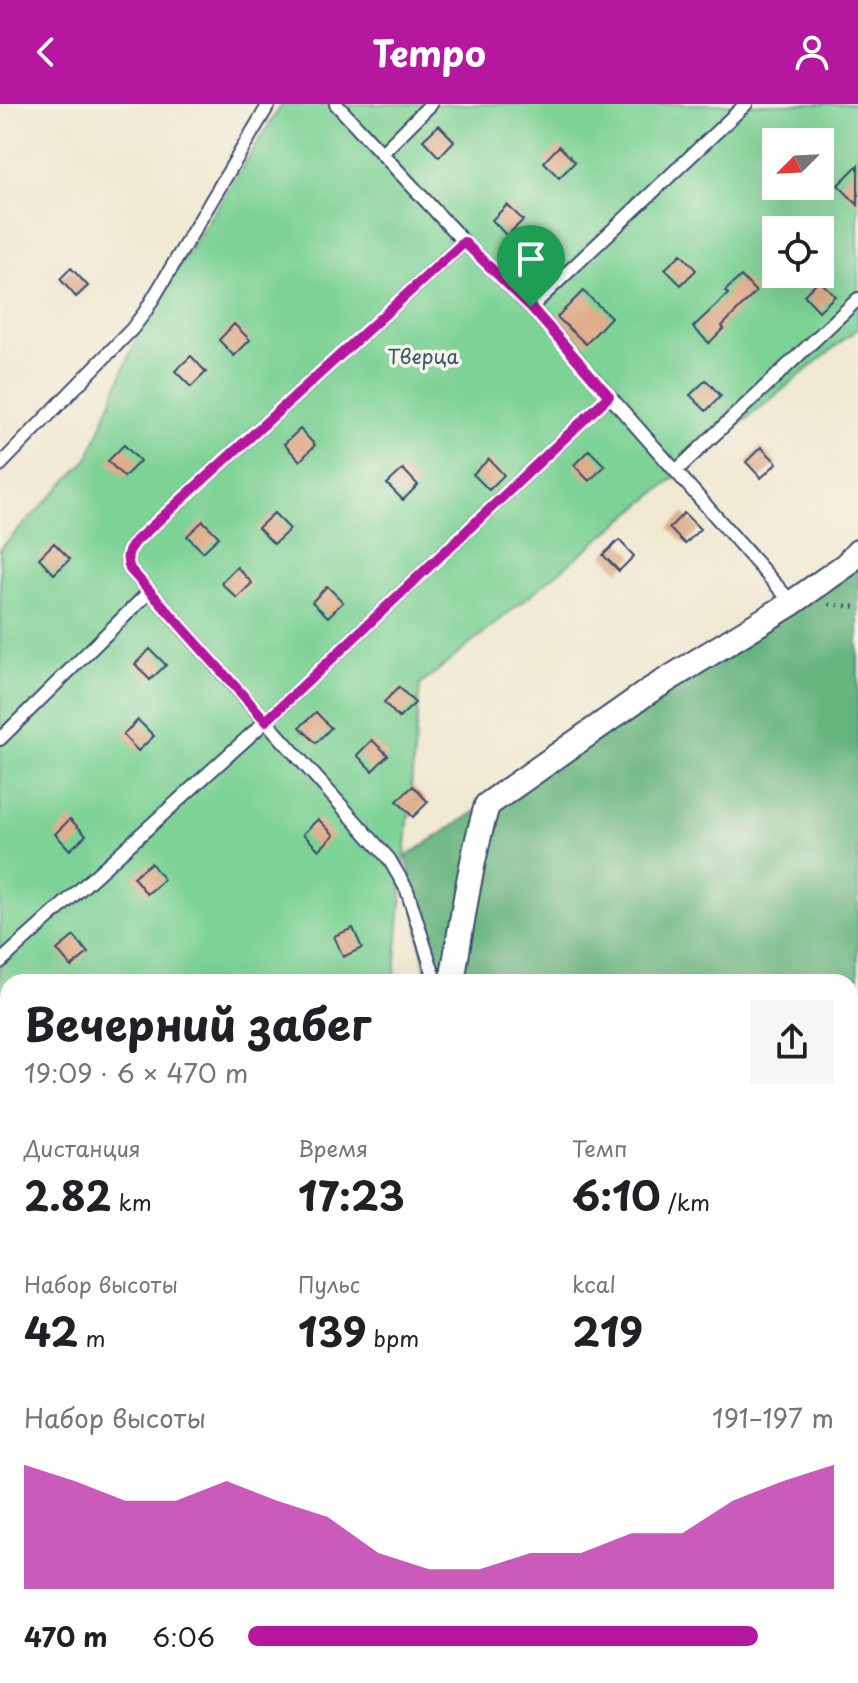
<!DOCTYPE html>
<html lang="ru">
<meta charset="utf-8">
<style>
:root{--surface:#fff;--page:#f6f6f6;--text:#202124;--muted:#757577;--accent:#b5179e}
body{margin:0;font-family:"Playpen Sans",sans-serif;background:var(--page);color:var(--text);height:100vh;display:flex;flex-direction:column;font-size:30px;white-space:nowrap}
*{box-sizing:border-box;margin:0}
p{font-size:26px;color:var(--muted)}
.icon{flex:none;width:44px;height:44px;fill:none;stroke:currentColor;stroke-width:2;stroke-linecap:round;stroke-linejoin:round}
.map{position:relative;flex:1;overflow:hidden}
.sheet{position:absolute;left:0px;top:870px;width:858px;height:710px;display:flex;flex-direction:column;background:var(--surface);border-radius:24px 24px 0 0;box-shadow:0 8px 32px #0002}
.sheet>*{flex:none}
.needle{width:52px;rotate:246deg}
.fabs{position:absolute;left:762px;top:24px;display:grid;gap:16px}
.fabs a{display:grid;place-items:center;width:72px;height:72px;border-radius:0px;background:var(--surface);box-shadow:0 8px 32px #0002;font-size:40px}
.pin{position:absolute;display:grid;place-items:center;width:68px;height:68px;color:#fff;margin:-82px -34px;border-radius:50% 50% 50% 0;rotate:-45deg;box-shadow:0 0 8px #0007}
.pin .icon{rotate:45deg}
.round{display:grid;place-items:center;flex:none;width:84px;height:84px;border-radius:0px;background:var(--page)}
.summary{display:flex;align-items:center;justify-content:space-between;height:136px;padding:0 24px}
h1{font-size:44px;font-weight:700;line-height:60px}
.metrics{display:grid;grid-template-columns:repeat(3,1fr);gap:12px;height:136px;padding:8px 24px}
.metrics div{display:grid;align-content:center}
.metrics b{font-size:40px;font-weight:700}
.metrics small{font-size:22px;font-weight:400}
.metrics p{font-size:22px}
.chart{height:224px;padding:16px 24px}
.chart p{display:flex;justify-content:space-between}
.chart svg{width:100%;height:144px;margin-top:8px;fill:var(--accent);opacity:.7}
ul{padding:0 24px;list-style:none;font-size:26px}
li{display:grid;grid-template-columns:128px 96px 1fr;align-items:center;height:60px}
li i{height:20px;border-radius:10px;background:var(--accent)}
header{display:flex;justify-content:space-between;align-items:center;height:104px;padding:0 24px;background:var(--accent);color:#fff;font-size:36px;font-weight:700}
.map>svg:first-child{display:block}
</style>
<header><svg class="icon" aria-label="back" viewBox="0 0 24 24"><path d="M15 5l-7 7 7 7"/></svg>Tempo<svg class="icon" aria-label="person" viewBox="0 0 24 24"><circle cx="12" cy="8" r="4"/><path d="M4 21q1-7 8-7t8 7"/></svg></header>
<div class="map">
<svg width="858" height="1579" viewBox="0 0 858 1579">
<rect width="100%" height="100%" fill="#f7f3e8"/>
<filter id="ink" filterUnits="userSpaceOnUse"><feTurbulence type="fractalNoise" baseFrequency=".0125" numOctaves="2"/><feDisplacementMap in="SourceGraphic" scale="16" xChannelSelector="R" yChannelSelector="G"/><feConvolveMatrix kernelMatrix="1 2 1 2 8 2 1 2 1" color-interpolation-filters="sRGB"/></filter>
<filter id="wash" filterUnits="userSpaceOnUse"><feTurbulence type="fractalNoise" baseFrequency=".006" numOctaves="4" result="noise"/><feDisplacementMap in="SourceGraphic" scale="32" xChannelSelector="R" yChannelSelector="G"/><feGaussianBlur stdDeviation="1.8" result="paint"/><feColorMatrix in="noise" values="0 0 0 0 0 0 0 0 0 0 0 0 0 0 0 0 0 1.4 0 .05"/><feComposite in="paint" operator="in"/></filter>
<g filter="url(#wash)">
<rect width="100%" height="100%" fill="#f1e8d1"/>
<!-- green -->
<path fill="#7dd295" stroke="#4c807a" stroke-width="2" fill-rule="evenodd" d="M282,0h576v224l-438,357 -26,297h-386v694h299l-17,7h-290v-1134l88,-90 52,-130zM776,38h44v44h-44zM776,126h44v44h-44z"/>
<!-- forest -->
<path fill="#66b47e" stroke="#40726e" stroke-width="2" d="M858,450v1045l-8,2v-619h-423l-20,-126 289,-187z"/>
<g id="blocks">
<!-- building -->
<path fill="#dfad8c" d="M439,21l15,16 -15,16 -16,-17z
M559,42l16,16 -16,16 -15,-16z
M858,61v40l-20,-20z
M507,101l16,15 -16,16 -15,-16z
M681,150l15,16 -15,15 -16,-16z
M71,164l17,18 -12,11 -16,-18z
M741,172l15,16 -34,34 2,2 -15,15 -16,-16 35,-33 -3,-3z
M819,176l16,16 -16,15 -15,-16z
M583,187l28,26 -25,27 -29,-27z
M234,220l16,16 -16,16 -15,-16z
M191,252l15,16 -15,15 -16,-16z
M706,276l15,16 -15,15 -16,-16z
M300,325l15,16 -15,16 -16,-17z
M124,341l16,16 -16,16 -16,-16z
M761,343l16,16 -16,15 -15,-16z
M589,346l16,16 -16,15 -15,-16z
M489,355l15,16 -15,15 -16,-16z
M403,365l15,16 -15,15 -16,-16z
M274,409l16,16 -16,15 -16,-16z
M684,409l16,16 -15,15 -16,-16z
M203,417l16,16 -16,15 -16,-16z
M619,436l15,16 -15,15 -16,-16z
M54,439l16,16 -16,15 -15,-16z
M237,463l15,16 -15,15 -16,-15z
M327,482l16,16 -15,15 -16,-15z
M150,545l16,16 -16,15 -15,-16z
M399,583l16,16 -16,15 -15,-16z
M316,608l15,16 -15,15 -16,-16z
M138,616l16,16 -16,15 -15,-16z
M372,636l16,15 -16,16 -15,-16z
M413,682l15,16 -15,15 -16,-16z
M70,715l16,16 -16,15 -15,-16z
M318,715l16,16 -15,15 -16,-16z
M151,759l13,17 -17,14 -14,-17z
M353,824l9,20 -19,9 -9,-21z
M74,832l14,17 -17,14 -14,-17z"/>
</g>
</g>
<g filter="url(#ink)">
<use href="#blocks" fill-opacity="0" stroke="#3b4b6f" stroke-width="2"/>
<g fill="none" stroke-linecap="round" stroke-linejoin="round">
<defs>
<path id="service" d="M336,0l128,138 67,65 261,296
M382,49l49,-49
M531,203l215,-203
M0,361l132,-136 13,-17 124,-208
M676,367l182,-172
M0,635l150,-148
M0,858l266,-241 343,-325
M436,878l-29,-92 -18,-31 -259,-290c-5,-13 -2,-18 6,-28l328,-299
M0,1117l8,-4
M0,1307l8,-3
M0,1519l8,-3"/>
<path id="minor" d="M452,878c10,-60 18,-119 35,-177l162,-114 143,-88 54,-38 12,-13
M705,1572l2,7
M349,1579l17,-7"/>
</defs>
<!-- service casing -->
<use href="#service" stroke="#3b4b6f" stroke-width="16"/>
<!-- minor casing -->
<use href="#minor" stroke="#3b4b6f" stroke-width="28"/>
<!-- path -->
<path stroke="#3b4b6f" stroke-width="4" stroke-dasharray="2 6" stroke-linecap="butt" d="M283,1l17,-1
M829,500l29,3
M850,1179l8,-7
M850,1366l8,-6
M850,1513l8,-2
M793,1579l4,-7"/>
<!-- service -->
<use href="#service" stroke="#fff" stroke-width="12"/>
<!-- minor -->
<use href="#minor" stroke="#fff" stroke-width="24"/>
</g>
</g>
<g fill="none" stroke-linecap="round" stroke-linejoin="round" filter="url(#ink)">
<defs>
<path id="route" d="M464,138l67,65 78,89 -343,325 -136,-152c-5,-13 -2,-18 6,-28z"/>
</defs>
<!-- route casing -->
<use href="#route" stroke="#fff" stroke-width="16"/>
<!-- route -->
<use href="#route" stroke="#b5179e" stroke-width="10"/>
</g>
<g text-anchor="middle" stroke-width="7" stroke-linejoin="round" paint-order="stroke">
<!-- park labels -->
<g font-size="20" fill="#34586c" stroke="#f7f3e8">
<text x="423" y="260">Тверца</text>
</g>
</g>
</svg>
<div class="fabs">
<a><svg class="needle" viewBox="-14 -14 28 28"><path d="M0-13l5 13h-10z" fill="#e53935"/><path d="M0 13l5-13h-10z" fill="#757577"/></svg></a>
<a><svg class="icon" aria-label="locate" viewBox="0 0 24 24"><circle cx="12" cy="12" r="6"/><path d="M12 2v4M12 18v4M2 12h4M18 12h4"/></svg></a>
</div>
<div class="pin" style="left:531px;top:203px;background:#1e9e55"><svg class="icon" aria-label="arrive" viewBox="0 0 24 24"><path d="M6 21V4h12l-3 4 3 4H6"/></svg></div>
<section class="sheet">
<div class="summary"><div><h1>Вечерний забег</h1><p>19:09 · 6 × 470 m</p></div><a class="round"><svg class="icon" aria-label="share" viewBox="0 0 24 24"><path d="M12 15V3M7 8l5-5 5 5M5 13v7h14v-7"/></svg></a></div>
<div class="metrics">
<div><p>Дистанция</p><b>2.82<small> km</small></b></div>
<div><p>Время</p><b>17:23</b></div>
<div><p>Темп</p><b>6:10<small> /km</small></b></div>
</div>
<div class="metrics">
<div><p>Набор высоты</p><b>42<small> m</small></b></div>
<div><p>Пульс</p><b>139<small> bpm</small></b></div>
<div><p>kcal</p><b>219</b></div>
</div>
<div class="chart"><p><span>Набор высоты</span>191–197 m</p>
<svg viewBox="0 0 160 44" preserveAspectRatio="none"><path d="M0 44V6L10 11L20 17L30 17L40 11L50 17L60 22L70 33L80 38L90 38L100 33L110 33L120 27L130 27L140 17L150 11L160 6V44z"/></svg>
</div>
<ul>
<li><b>470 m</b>6:06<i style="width:87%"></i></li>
</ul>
</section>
</div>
